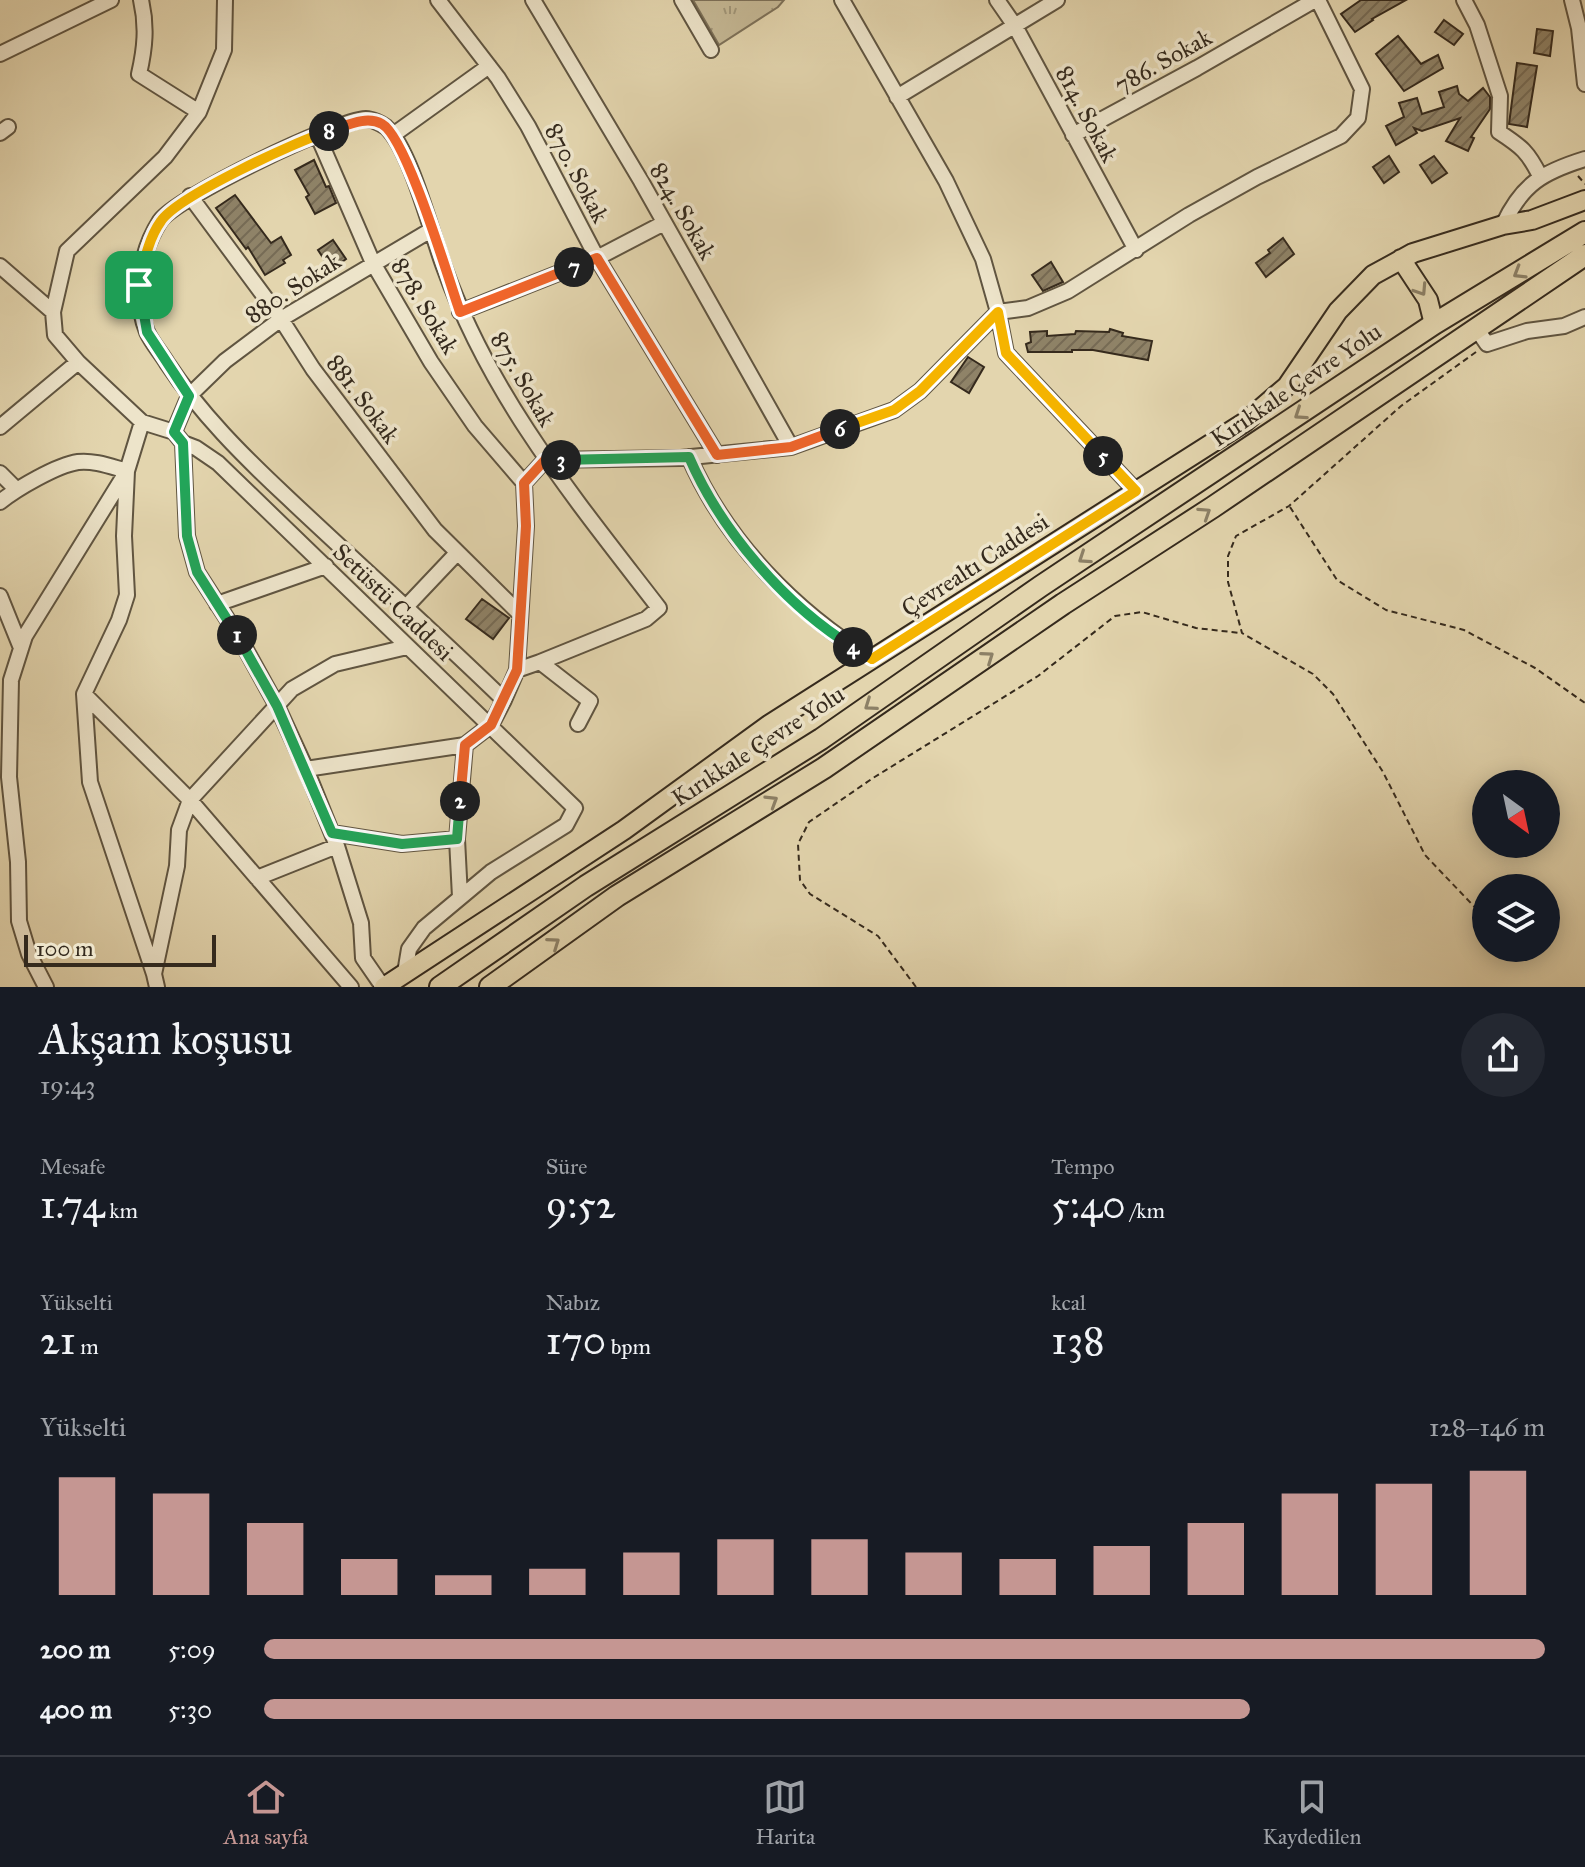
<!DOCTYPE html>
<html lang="tr">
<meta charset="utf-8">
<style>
:root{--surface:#171b24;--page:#242831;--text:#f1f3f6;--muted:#9ea1a6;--line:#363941;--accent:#c59692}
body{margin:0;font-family:"IM FELL Great Primer",serif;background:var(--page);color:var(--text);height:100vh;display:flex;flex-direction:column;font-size:30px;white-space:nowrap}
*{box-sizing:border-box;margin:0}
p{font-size:26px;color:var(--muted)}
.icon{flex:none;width:44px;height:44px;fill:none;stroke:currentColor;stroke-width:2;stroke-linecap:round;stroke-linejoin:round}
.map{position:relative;height:987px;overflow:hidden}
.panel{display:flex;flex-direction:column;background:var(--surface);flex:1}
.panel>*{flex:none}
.needle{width:52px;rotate:147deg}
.fabs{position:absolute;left:1472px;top:770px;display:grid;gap:16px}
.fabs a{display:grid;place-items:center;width:88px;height:88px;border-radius:50%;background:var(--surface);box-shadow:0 4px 20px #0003;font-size:40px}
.scale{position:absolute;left:24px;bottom:20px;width:192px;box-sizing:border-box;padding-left:8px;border:4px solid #352a1d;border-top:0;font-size:22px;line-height:28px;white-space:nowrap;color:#352a1d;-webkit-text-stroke:6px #ede4ca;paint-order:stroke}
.pin{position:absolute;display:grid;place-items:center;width:68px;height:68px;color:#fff;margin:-34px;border-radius:16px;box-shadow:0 4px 12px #0006}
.km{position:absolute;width:40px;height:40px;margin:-20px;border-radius:50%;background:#222;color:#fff;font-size:22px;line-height:40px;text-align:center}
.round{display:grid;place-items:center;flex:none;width:84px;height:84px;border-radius:42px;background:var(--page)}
.summary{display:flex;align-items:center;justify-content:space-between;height:136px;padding:0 40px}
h1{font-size:44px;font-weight:600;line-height:60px}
.stats{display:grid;grid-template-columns:repeat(3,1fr);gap:12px;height:136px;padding:8px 40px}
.stats div{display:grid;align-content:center}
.stats b{font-size:40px;font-weight:600}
.stats small{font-size:22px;font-weight:400}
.stats p{font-size:22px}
.chart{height:224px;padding:16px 40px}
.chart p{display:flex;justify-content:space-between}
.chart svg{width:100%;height:144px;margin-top:8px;stroke:var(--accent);stroke-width:6}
ul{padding:0 40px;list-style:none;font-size:26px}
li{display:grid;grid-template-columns:128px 96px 1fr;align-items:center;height:60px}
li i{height:20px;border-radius:10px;background:var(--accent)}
.dock{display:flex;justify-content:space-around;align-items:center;height:112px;border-top:2px solid var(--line);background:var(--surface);font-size:22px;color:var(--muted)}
.dock a{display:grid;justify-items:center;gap:4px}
.dock .on{color:var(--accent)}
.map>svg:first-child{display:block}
</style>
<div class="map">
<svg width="1585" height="987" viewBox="0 0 1585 987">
<defs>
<pattern id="grass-tufts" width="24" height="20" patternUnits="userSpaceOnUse" patternTransform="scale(2)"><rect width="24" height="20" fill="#c5b895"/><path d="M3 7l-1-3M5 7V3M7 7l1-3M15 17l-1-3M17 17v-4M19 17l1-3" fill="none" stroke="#a19679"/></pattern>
<pattern id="building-hatch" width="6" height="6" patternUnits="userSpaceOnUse" patternTransform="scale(2)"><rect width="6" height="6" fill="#8f8368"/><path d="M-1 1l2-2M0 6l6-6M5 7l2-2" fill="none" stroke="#766b55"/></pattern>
</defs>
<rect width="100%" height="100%" fill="#e3d5ae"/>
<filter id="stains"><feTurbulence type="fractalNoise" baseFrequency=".0025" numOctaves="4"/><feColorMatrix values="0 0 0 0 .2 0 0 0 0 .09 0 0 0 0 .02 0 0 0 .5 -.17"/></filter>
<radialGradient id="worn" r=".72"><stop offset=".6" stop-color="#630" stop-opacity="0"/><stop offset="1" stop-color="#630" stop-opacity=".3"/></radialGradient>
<!-- grass -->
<path fill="url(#grass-tufts)" stroke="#7d7159" stroke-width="2" d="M693,0h91l-6,7 -59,38z"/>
<!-- building -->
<path fill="url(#building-hatch)" stroke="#352a1d" stroke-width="2" d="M1361,0h45l-34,19 1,1 -18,12 -14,-18z
M1444,20l19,14 -9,11 -19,-13z
M1537,29l16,2 -3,25 -16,-3z
M1398,36l23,28 17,-9 5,13 -39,23 -28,-37z
M1517,63l20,3 -10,61 -18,-3z
M1457,86l2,8 9,7 15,-13 7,9v12l-19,28 3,1 -6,13 -22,-10 14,-23 -38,13 -8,-3 3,5 -21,12 -10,-19 18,-9 -5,-14 18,-5 5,16 22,-7 -5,-15z
M1389,156l10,16 -15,11 -11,-16z
M1434,156l13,17 -15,10 -12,-18z
M314,160l12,27 3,-1 7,17 -21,11 -9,-17 3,-2 -14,-25z
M235,195l36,48 10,-6 10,18 -8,5 2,3 -20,12 -17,-28 -2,2 -30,-41z
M1283,238l11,16 -28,23 -10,-14 14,-10 -2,-3z
M333,240l13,19 -15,11 -13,-20z
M1051,262l12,20 -20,9 -11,-16z
M1110,329l13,4 -1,3 30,5 -4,19 -55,-10h-21v2h-44l-2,-8 5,-2 -1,-10 17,-1v5l28,-2 1,-3 33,1z
M968,357l16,10 -15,26 -18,-11z
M482,599l27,19 -16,21 -27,-20z"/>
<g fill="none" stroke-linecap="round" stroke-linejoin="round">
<defs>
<path id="minor" d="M141,0c6,26 4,48 -2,74l60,38
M225,0l-1,50 -25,62 -34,45 -98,94 -14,61 2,23 23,27 64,60 32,10 9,11 13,5 22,15 357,345 -9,17 -75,47 -67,56 -15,21 -4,24
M438,0l60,78 30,48 69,132 120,197
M533,0l108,181 150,266
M682,0l29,50
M842,0l104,181 37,78 15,53 8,41 130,138
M997,0l18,26 121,224
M1464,0l13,25 23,71 -1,36c23,15 29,20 41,44
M1572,0l7,28 6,56
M0,54l111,-54
M897,97l160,-97
M0,133l8,-6
M317,134l56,129 58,99 44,64 49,57
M393,135l96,-69
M1073,135l124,-67 118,-68
M190,196l91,123 32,50 122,161 84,83
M1503,225c19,-41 40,-53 82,-66
M0,266l53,46
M460,312l137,-54 67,-35
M1476,328l11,16 40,-13 37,-5 21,-9
M142,422l-15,49 -3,65 3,59 -8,25 -35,74 6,88 64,192
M0,427l78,-65
M174,432l15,-36 36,-35 56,-42 150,-89
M183,443l4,93 10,36 43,67 37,67 29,63 31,77 24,77 2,35 20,29
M689,457c37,85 106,154 183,202
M545,460l136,-2 110,-11 103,-37 26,-19 78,-79 30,-4 40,-17 121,-76 68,-38 84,-41 17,-18 4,-29 -44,-89
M0,473l16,16
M0,502c16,-13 57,-37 78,-40 16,-2 34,5 49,9l-102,165 -14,44 -2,97 9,85 1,59 10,33 17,33
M0,596l21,52
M217,604l109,-38
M404,609l53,-56
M517,670l23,-8 50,39 -12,23
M84,694l106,106 161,187
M504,700l13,-30 9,-144 -2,-43 21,-23
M306,769l159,-24
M332,833l70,11 55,-5
M257,878l80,-32
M460,897l-3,-58 8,-94 26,-20 13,-25c-71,-69 -145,-135 -217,-203 -44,-41 -87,-84 -120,-134 -6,-10 -15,-20 -20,-31 -14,-35 -7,-80 13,-111 17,-24 176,-101 206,-102 6,0 16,5 20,8 25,23 45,106 58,140 47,131 131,232 215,341l-13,11 -106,43
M157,987l-3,-13 23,-108 2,-36 11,-30 102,-111 43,-25 72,-17"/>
<path id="major" d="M1401,259l27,41 6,24
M384,987l240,-157 146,-106 475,-302 42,-36 51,-75 35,-36 40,-22 90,-28 29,-5 53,-20"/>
<path id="highway" d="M440,987l146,-101 235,-147 220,-153 393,-262 151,-92
M490,987l127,-91 207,-128 239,-164 150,-97 372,-252"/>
</defs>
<!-- minor casing -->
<use href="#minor" stroke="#605541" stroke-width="18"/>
<!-- major casing -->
<use href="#major" stroke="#352a1d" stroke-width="22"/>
<!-- highway casing -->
<use href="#highway" stroke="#352a1d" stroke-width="24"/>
<!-- path -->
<path stroke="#352a1d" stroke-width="2" stroke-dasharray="6 4" stroke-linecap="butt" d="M1578,176l7,8
M1476,352l-75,54 -112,100 -53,30 -8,20v26l14,51 71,41 20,20 50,78 42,83 61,64
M1290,507l47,73 49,30 78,20 71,38 50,35
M916,987l-38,-51 -68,-42 -10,-14 -2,-36 11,-22 64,-44 165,-102 77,-60 27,-4 54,16 44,5"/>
<!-- minor -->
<use href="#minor" stroke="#ede4ca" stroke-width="14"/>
<!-- major -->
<use href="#major" stroke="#e3d5ae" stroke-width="18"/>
<!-- highway -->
<use href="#highway" stroke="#e3d5ae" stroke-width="20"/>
</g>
<!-- one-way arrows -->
<defs><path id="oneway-chevron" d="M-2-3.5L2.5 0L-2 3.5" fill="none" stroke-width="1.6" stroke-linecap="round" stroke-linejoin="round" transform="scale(2)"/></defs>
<g stroke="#8c8066">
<use href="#oneway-chevron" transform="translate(1519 273) rotate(149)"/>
<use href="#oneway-chevron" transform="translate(1421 290) rotate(57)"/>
<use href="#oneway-chevron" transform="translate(1300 414) rotate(146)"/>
<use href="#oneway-chevron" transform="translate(1205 513) rotate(-33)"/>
<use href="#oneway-chevron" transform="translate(1084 558) rotate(146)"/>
<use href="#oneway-chevron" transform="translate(988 657) rotate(-35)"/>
<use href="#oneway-chevron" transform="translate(870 705) rotate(145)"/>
<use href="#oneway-chevron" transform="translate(772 801) rotate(-32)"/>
<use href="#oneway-chevron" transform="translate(554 943) rotate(-35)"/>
</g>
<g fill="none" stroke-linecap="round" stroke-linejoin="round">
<defs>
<path id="split-1" d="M139,285l8,47 42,64 -15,36 9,11 4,93 10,36 40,63"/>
<path id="split-2" d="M237,635l40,71 55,127 70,11 55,-5 3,-38"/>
<path id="split-3" d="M460,801l5,-56 26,-20 26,-55 9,-144 -2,-43 21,-23h16"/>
<path id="split-4" d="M561,460l128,-3c32,74 96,148 164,190"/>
<path id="split-5" d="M853,647l19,12 264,-168 -33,-35"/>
<path id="split-6" d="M840,429l54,-19 26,-19 78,-79 8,41 97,103"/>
<path id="split-7" d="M574,267l23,-9 120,197 74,-8 49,-18"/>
<path id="split-8" d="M329,131c17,-5 37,-16 53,-7 25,14 66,154 78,188l114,-45"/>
<path id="split-9" d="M139,285c5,-22 9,-46 22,-64 17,-25 136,-80 168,-90"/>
</defs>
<!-- split-1 casing -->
<use href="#split-1" stroke="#fff" stroke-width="16"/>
<!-- split-2 casing -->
<use href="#split-2" stroke="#fff" stroke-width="16"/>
<!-- split-3 casing -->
<use href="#split-3" stroke="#fff" stroke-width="16"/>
<!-- split-4 casing -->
<use href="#split-4" stroke="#fff" stroke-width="16"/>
<!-- split-5 casing -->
<use href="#split-5" stroke="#fff" stroke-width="16"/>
<!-- split-6 casing -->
<use href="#split-6" stroke="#fff" stroke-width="16"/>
<!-- split-7 casing -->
<use href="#split-7" stroke="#fff" stroke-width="16"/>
<!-- split-8 casing -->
<use href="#split-8" stroke="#fff" stroke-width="16"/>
<!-- split-9 casing -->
<use href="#split-9" stroke="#fff" stroke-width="16"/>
<!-- split-1 -->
<use href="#split-1" stroke="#22a559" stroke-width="10"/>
<!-- split-2 -->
<use href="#split-2" stroke="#22a559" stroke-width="10"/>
<!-- split-3 -->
<use href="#split-3" stroke="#f0652b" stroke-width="10"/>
<!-- split-4 -->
<use href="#split-4" stroke="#22a559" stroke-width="10"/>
<!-- split-5 -->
<use href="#split-5" stroke="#f5b400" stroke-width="10"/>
<!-- split-6 -->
<use href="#split-6" stroke="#f5b400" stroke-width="10"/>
<!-- split-7 -->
<use href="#split-7" stroke="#f0652b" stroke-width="10"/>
<!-- split-8 -->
<use href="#split-8" stroke="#f0652b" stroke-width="10"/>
<!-- split-9 -->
<use href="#split-9" stroke="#f5b400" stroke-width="10"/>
</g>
<g text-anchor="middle" stroke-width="7" stroke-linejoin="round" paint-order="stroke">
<!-- street labels -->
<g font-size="24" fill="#352a1d" stroke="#ede4ca">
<text transform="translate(1163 61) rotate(-29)" y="8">786. Sokak</text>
<text transform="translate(1087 114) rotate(62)" y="8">814. Sokak</text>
<text transform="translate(577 173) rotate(62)" y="8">870. Sokak</text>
<text transform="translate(683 211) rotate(60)" y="8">824. Sokak</text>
<text transform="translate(293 288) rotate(-33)" y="8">880. Sokak</text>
<text transform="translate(425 306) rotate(59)" y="8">878. Sokak</text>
<text transform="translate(523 379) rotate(60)" y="8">875. Sokak</text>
<text transform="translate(1296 385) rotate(-34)" y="8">Kırıkkale Çevre Yolu</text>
<text transform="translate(363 399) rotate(53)" y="8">881. Sokak</text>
<text transform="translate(975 565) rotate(-33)" y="8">Çevrealtı Caddesi</text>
<text transform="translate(393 602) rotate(44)" y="8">Setüstü Caddesi</text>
<text transform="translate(758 746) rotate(-33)" y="8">Kırıkkale Çevre Yolu</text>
</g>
</g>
<rect width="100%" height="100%" filter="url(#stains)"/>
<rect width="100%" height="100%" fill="url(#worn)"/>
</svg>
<div class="fabs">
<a><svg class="needle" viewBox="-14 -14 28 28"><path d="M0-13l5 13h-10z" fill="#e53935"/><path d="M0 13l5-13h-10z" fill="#9ea1a6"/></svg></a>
<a><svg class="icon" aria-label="layers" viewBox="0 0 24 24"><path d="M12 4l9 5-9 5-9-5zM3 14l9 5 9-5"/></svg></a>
</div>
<div class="scale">100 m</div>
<div class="pin" style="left:139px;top:285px;background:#1e9e55"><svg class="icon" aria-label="arrive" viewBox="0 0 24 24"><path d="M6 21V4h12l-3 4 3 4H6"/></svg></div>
<b class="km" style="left:237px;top:635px">1</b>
<b class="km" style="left:460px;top:801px">2</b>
<b class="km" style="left:561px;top:460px">3</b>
<b class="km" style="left:853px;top:647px">4</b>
<b class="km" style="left:1103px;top:456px">5</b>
<b class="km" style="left:840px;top:429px">6</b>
<b class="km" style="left:574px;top:267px">7</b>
<b class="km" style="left:329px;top:131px">8</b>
</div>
<section class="panel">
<div class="summary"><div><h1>Akşam koşusu</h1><p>19:43</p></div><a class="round"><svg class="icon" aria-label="share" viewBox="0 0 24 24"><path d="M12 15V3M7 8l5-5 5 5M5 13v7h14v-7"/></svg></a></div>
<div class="stats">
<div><p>Mesafe</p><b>1.74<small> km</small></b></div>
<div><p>Süre</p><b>9:52</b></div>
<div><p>Tempo</p><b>5:40<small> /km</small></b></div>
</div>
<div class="stats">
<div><p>Yükselti</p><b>21<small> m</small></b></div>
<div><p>Nabız</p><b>170<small> bpm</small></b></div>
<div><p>kcal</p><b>138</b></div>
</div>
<div class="chart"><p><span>Yükselti</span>128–146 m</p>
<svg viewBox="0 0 160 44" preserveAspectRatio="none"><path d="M5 44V8M15 44V13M25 44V22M35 44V33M45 44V38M55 44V36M65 44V31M75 44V27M85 44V27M95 44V31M105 44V33M115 44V29M125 44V22M135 44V13M145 44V10M155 44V6"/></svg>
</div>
<ul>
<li><b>200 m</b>5:09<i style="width:100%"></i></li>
<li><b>400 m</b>5:30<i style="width:77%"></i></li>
</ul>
</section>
<nav class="dock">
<a class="on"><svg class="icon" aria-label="home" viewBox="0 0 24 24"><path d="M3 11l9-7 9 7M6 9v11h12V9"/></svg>Ana sayfa</a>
<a><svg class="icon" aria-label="map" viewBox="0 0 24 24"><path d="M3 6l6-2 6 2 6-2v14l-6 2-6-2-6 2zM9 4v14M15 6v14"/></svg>Harita</a>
<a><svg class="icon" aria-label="saved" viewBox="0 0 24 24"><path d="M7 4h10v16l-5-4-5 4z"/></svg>Kaydedilen</a>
</nav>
